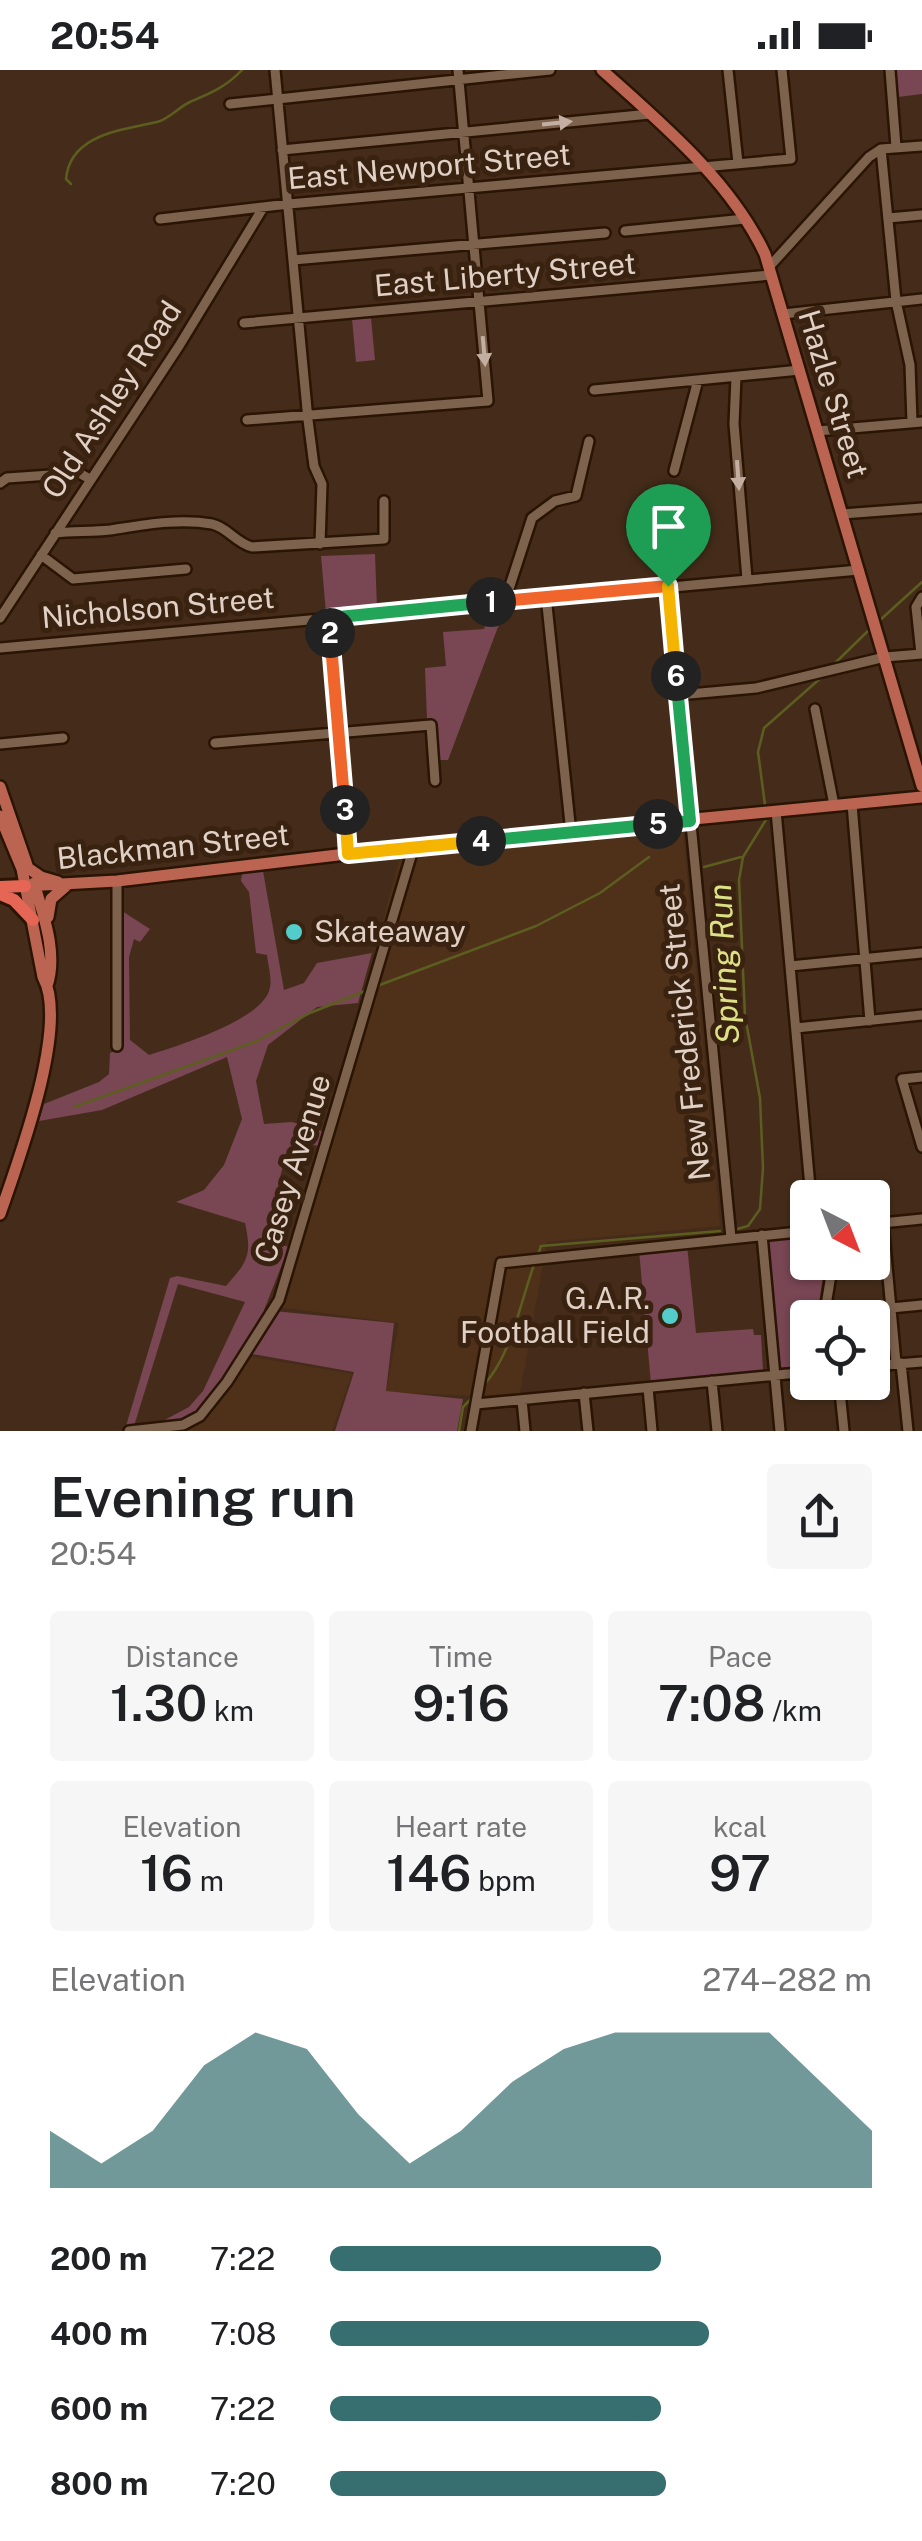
<!DOCTYPE html>
<meta charset="utf-8">
<style>
:root{--surface:#fff;--page:#f6f6f6;--text:#202124;--muted:#757577;--accent:#376e6f}
body{margin:0;font-family:"Public Sans",sans-serif;background:var(--page);color:var(--text);height:100vh;display:flex;flex-direction:column;font-size:38px;white-space:nowrap}
*{box-sizing:border-box;margin:0}
p{font-size:32px;color:var(--muted)}
.icon{flex:none;width:55px;height:55px;fill:none;stroke:currentColor;stroke-width:2;stroke-linecap:round;stroke-linejoin:round}
.map{position:relative;height:1361px;overflow:hidden}
.panel{display:flex;flex-direction:column;background:var(--surface);flex:1}
.panel>*{flex:none}
.needle{width:65px;rotate:138deg}
.fabs{position:absolute;left:790px;top:1110px;display:grid;gap:20px}
.fabs a{display:grid;place-items:center;width:100px;height:100px;border-radius:10px;background:var(--surface);box-shadow:0 2px 8px #0004;font-size:50px}
.pin{position:absolute;display:grid;place-items:center;width:85px;height:85px;color:#fff;margin:-102px -42px;border-radius:50% 50% 50% 0;rotate:-45deg;box-shadow:0 0 10px #0007}
.pin .icon{rotate:45deg}
.km{position:absolute;width:50px;height:50px;margin:-25px;border-radius:50%;background:#222;color:#fff;font-size:28px;line-height:50px;text-align:center}
.round{display:grid;place-items:center;flex:none;width:105px;height:105px;border-radius:10px;background:var(--page)}
.headline{display:flex;align-items:center;justify-content:space-between;height:170px;padding:0 50px}
h1{font-size:55px;font-weight:600;line-height:75px}
.figures{display:grid;grid-template-columns:repeat(3,1fr);gap:15px;height:170px;padding:10px 50px}
.figures div{display:grid;align-content:center;border-radius:10px;background:var(--page);text-align:center}
.figures b{font-size:50px;font-weight:600}
.figures small{font-size:28px;font-weight:400}
.figures p{font-size:28px}
.chart{height:280px;padding:20px 50px}
.chart p{display:flex;justify-content:space-between}
.chart svg{width:100%;height:180px;margin-top:10px;fill:var(--accent);opacity:.7}
ul{padding:0 50px;list-style:none;font-size:32px}
li{display:grid;grid-template-columns:160px 120px 1fr;align-items:center;height:75px}
li i{height:25px;border-radius:12px;background:var(--accent)}
.status{display:flex;justify-content:space-between;align-items:center;height:70px;padding:0 50px;background:var(--surface);direction:ltr}
.status svg{height:28px;fill:currentColor}
.map>svg:first-child{display:block}
</style>
<div class="status"><b>20:54</b><svg viewBox="0 0 49 12"><path d="M0 12V9h3v3zM5 12V6h3v6zM10 12V3h3v9zM15 12V0h3v12zM26 1h20v11H26zM47 4h2v5h-2z"/></svg></div>
<div class="map">
<svg width="922" height="1361" viewBox="0 0 922 1361">
<rect width="100%" height="100%" fill="#452c1a"/>
<!-- built -->
<path fill="#4f311a" d="M683,761l37,395 -173,16 -27,151 -38,3 -96,-4 13,-69 -128,-17 50,-152 80,-300z
M252,1287l100,17 -20,57h-153l24,-12z"/>
<!-- green -->
<path fill="#794654" d="M896,0h26v24l-24,3z
M371,248l4,42 -19,2 -4,-43z
M375,484l2,53 -51,6 -5,-57z
M491,540l13,1 -56,149h-10l-5,-39 -6,-2 -2,-51 21,-2 -3,-34 41,-3z
M263,801l21,119 20,-7 13,-20 55,-10 -14,50 -41,4 -49,38 -12,36 8,43 28,-2 32,10 -5,14 -20,-4 -12,7 -22,91 24,7 -25,63 130,13 -8,68 77,8 -6,32h-122l19,-59 -102,-18 -52,58 -15,8 -28,4 32,-17 14,-16 42,-89 -67,-18 -44,142h-8l44,-148 7,-2 49,10c22,-25 26,-31 19,-63l-69,-21 28,-12 20,-25 18,-46 -15,-62 -125,53 -63,11 5,-17 55,-22 10,-8 1,-21 11,-5 1,-137 28,18 -10,13 -6,-3 -5,18 1,83 19,15c28,-9 117,-36 121,-68 2,-9 -2,-22 -3,-32l-11,-2 -7,-61 -8,-11 1,-7z
M807,1167l1,25 17,1 -8,54 -9,1 -1,47 -28,3 -11,-127z
M687,1175l9,88 57,-4 1,6h7l2,36 -112,13 -12,-134z"/>
<g fill="none" stroke-linecap="round" stroke-linejoin="round">
<!-- stream -->
<path stroke="#5c5e20" stroke-width="2.5" d="M71,114l-5,-5c4,-45 56,-49 91,-57 12,-3 22,-15 33,-20 21,-9 36,-15 52,-32
M879,551l43,-39
M832,596l37,-36
M765,735l-7,-53 6,-24 59,-52
M704,797l37,-10
M377,916l159,-60 64,-33 49,-36
M74,1037l183,-66 53,-28 55,-22
M737,1159l11,-3 12,-17 3,-41 -3,-70 -15,-82 -6,-136 4,-23 24,-39
M538,1185l3,-9 179,-15
M482,1317c30,-31 38,-85 53,-125
M459,1361l4,-24 10,-10"/>
<defs>
<path id="minor" d="M275,0l33,350 6,46 8,18 -2,60
M728,0l10,93
M890,0l6,77
M230,34l320,-34
M881,79l15,152 14,64 2,57
M282,80l368,-36
M888,148l34,-3
M160,149l129,-15 502,-45 -9,-89
M625,161l120,-12
M293,190l312,-27
M769,197l100,-110 12,-8 41,-3
M783,244l139,-15
M244,253l527,-48
M736,307l-2,47 13,155
M594,320l206,-20
M247,350l241,-19 -30,-331
M817,361l105,-9
M674,401l24,-91
M0,413l7,-5 72,-5 11,6
M842,444l80,-6
M55,463c18,-2 37,-1 55,-3 33,-5 68,-12 102,-6 15,3 24,19 40,23l132,-8v-38
M41,485l32,24 113,-10
M668,516l63,652
M546,526l25,237
M505,531l27,-83 23,-17 21,-5 13,-55
M0,548l179,-272 84,-138
M329,548l19,236
M0,578l859,-78
M921,584l-5,-47 6,-10
M678,625l78,-7 129,-31 37,-3
M815,639l19,96
M215,673l216,-18 4,56
M0,674l63,-6
M852,734l18,217
M776,741l35,387
M117,811v165
M790,896l132,-13
M796,958l126,-13
M922,1007l-20,2 20,68
M883,1153l13,140
M872,1154l50,-5
M762,1165l18,196
M891,1238l31,-3
M824,1248l9,-56
M901,1293l7,68
M872,1296l50,-4
M712,1311l5,50
M839,1312l5,49
M648,1318l4,43
M584,1323l4,38
M522,1330l3,31
M476,1334l332,-32
M129,1361l54,-6 17,-9 27,-34 52,-82 135,-454
M471,1361l30,-168 307,-32"/>
<path id="major" d="M602,0c60,54 128,110 163,184l157,532
M0,717l27,78
M0,746l22,53 21,108c27,48 -26,187 -43,237
M28,798l13,9 17,5
M34,813c9,31 24,70 13,103
M25,816l92,-5 297,-35 508,-49
M48,847l3,-18 16,-14"/>
<path id="highway" d="M0,817l25,-1
M0,824l14,6 19,20"/>
</defs>
<!-- minor casing -->
<use href="#minor" stroke="#2a1403" stroke-width="14"/>
<!-- major casing -->
<use href="#major" stroke="#2a1403" stroke-width="16"/>
<!-- highway casing -->
<use href="#highway" stroke="#2a1403" stroke-width="18"/>
<!-- minor -->
<use href="#minor" stroke="#7d624e" stroke-width="9"/>
<!-- major -->
<use href="#major" stroke="#bb6452" stroke-width="11"/>
<!-- highway -->
<use href="#highway" stroke="#e56655" stroke-width="12"/>
</g>
<!-- one-way arrows -->
<defs><path id="oneway-solid" d="M-6-.8H1V-3.2L6.5 0L1 3.2V.8H-6Z" transform="scale(2.5)"/></defs>
<g fill="#c2afa1">
<use href="#oneway-solid" transform="translate(557 53) rotate(-6)"/>
<use href="#oneway-solid" transform="translate(484 281) rotate(85)"/>
<use href="#oneway-solid" transform="translate(738 405) rotate(86)"/>
</g>
<g fill="none" stroke-linecap="round" stroke-linejoin="round">
<defs>
<path id="split-1" d="M491,532l177,-16"/>
<path id="split-2" d="M330,563l-1,-15 162,-16"/>
<path id="split-3" d="M330,563l15,177"/>
<path id="split-4" d="M345,740l3,44 133,-13"/>
<path id="split-5" d="M481,771l177,-17"/>
<path id="split-6" d="M658,754l32,-3 -14,-145"/>
<path id="split-7" d="M668,516l8,90"/>
</defs>
<!-- split-1 casing -->
<use href="#split-1" stroke="#fff" stroke-width="20"/>
<!-- split-2 casing -->
<use href="#split-2" stroke="#fff" stroke-width="20"/>
<!-- split-3 casing -->
<use href="#split-3" stroke="#fff" stroke-width="20"/>
<!-- split-4 casing -->
<use href="#split-4" stroke="#fff" stroke-width="20"/>
<!-- split-5 casing -->
<use href="#split-5" stroke="#fff" stroke-width="20"/>
<!-- split-6 casing -->
<use href="#split-6" stroke="#fff" stroke-width="20"/>
<!-- split-7 casing -->
<use href="#split-7" stroke="#fff" stroke-width="20"/>
<!-- split-1 -->
<use href="#split-1" stroke="#f0652b" stroke-width="12"/>
<!-- split-2 -->
<use href="#split-2" stroke="#22a559" stroke-width="12"/>
<!-- split-3 -->
<use href="#split-3" stroke="#f0652b" stroke-width="12"/>
<!-- split-4 -->
<use href="#split-4" stroke="#f5b400" stroke-width="12"/>
<!-- split-5 -->
<use href="#split-5" stroke="#22a559" stroke-width="12"/>
<!-- split-6 -->
<use href="#split-6" stroke="#22a559" stroke-width="12"/>
<!-- split-7 -->
<use href="#split-7" stroke="#f5b400" stroke-width="12"/>
</g>
<!-- markers -->
<g fill="#53cdca" stroke="#3a2210" stroke-width="4">
<circle cx="294" cy="862" r="10"/>
<circle cx="670" cy="1246" r="10"/>
</g>
<g text-anchor="middle" stroke-width="10" stroke-linejoin="round" paint-order="stroke">
<!-- street labels -->
<g font-size="30" fill="#e0d0c5" stroke="#3a2210">
<text transform="translate(429 97) rotate(-5)" y="10">East Newport Street</text>
<text transform="translate(505 205) rotate(-5)" y="10">East Liberty Street</text>
<text transform="translate(833 324) rotate(73)" y="10">Hazle Street</text>
<text transform="translate(112 330) rotate(-57)" y="10">Old Ashley Road</text>
<text transform="translate(158 538) rotate(-5)" y="10">Nicholson Street</text>
<text transform="translate(173 777) rotate(-6)" y="10">Blackman Street</text>
<text transform="translate(685 962) rotate(-96)" y="10">New Frederick Street</text>
<text transform="translate(293 1099) rotate(-73)" y="10">Casey Avenue</text>
</g>
<!-- poi labels -->
<g font-size="30" fill="#e0d0c5" stroke="#3a2210" text-anchor="start">
<text x="314" y="872">Skateaway</text>
<text x="650" y="1239" text-anchor="end">G.A.R.<tspan x="650" dy="34">Football Field</tspan></text>
</g>
<!-- water labels -->
<g font-size="32" font-style="italic" fill="#dde186" stroke="#3a2210">
<text transform="translate(724 894) rotate(-93)" y="11">Spring Run</text>
</g>
</g>
</svg>
<div class="fabs">
<a><svg class="needle" viewBox="-14 -14 28 28"><path d="M0-13l5 13h-10z" fill="#e53935"/><path d="M0 13l5-13h-10z" fill="#757577"/></svg></a>
<a><svg class="icon" aria-label="locate" viewBox="0 0 24 24"><circle cx="12" cy="12" r="6"/><path d="M12 2v4M12 18v4M2 12h4M18 12h4"/></svg></a>
</div>
<div class="pin" style="left:668px;top:516px;background:#1e9e55"><svg class="icon" aria-label="arrive" viewBox="0 0 24 24"><path d="M6 21V4h12l-3 4 3 4H6"/></svg></div>
<b class="km" style="left:491px;top:532px">1</b>
<b class="km" style="left:330px;top:563px">2</b>
<b class="km" style="left:345px;top:740px">3</b>
<b class="km" style="left:481px;top:771px">4</b>
<b class="km" style="left:658px;top:754px">5</b>
<b class="km" style="left:676px;top:606px">6</b>
</div>
<section class="panel">
<div class="headline"><div><h1>Evening run</h1><p>20:54</p></div><a class="round"><svg class="icon" aria-label="share" viewBox="0 0 24 24"><path d="M12 15V3M7 8l5-5 5 5M5 13v7h14v-7"/></svg></a></div>
<div class="figures">
<div><p>Distance</p><b>1.30<small> km</small></b></div>
<div><p>Time</p><b>9:16</b></div>
<div><p>Pace</p><b>7:08<small> /km</small></b></div>
</div>
<div class="figures">
<div><p>Elevation</p><b>16<small> m</small></b></div>
<div><p>Heart rate</p><b>146<small> bpm</small></b></div>
<div><p>kcal</p><b>97</b></div>
</div>
<div class="chart"><p><span>Elevation</span>274–282 m</p>
<svg viewBox="0 0 160 44" preserveAspectRatio="none"><path d="M0 44V30L10 38L20 30L30 14L40 6L50 10L60 26L70 38L80 30L90 18L100 10L110 6L120 6L130 6L140 6L150 18L160 30V44z"/></svg>
</div>
<ul>
<li><b>200 m</b>7:22<i style="width:61%"></i></li>
<li><b>400 m</b>7:08<i style="width:70%"></i></li>
<li><b>600 m</b>7:22<i style="width:61%"></i></li>
<li><b>800 m</b>7:20<i style="width:62%"></i></li>
</ul>
</section>
